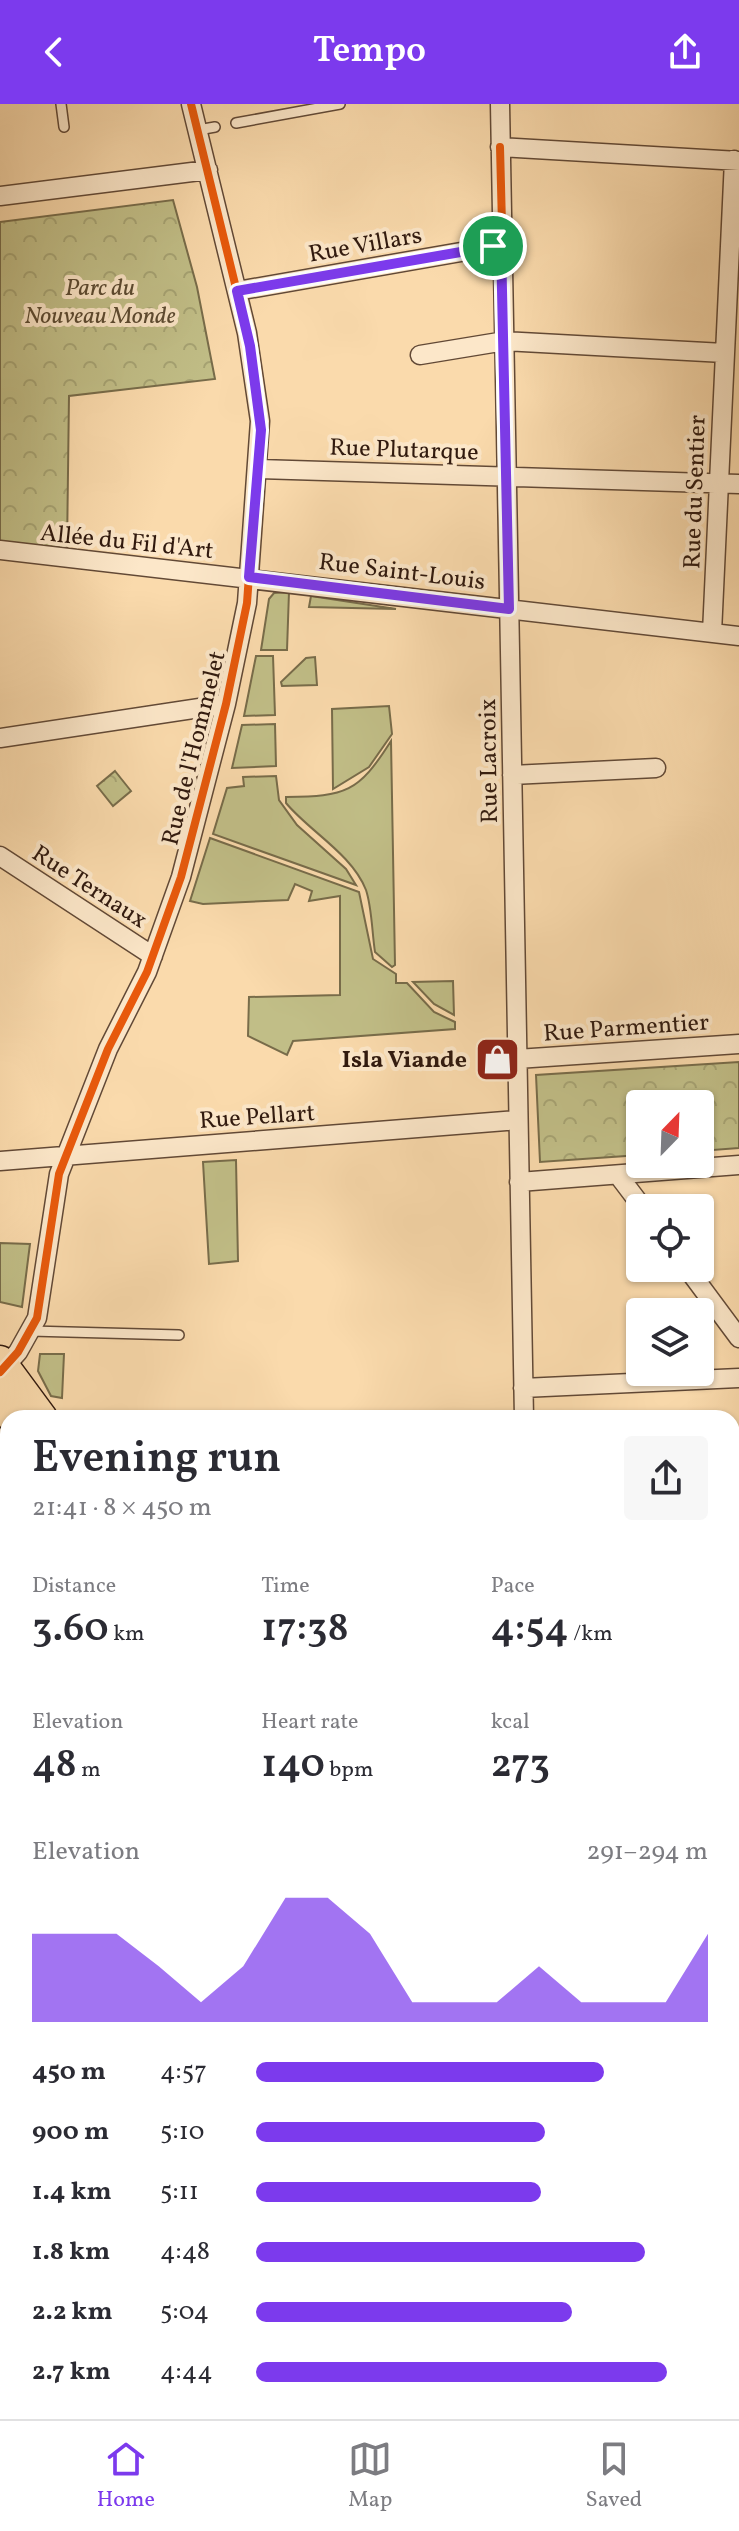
<!DOCTYPE html>
<meta charset="utf-8">
<style>
:root{--surface:#fff;--page:#f7f7f7;--text:#2b2b33;--muted:#7c7c81;--line:#e1e1e2;--accent:#7c3aed}
body{margin:0;font-family:Vollkorn,serif;background:var(--page);color:var(--text);height:100vh;display:flex;flex-direction:column;font-size:30px;white-space:nowrap}
*{box-sizing:border-box;margin:0}
p{font-size:26px;color:var(--muted)}
.icon{flex:none;width:44px;height:44px;fill:none;stroke:currentColor;stroke-width:2;stroke-linecap:round;stroke-linejoin:round}
.map{position:relative;flex:1;overflow:hidden}
.details{position:absolute;left:0px;top:1306px;width:740px;height:1010px;display:flex;flex-direction:column;background:var(--surface);border-radius:24px 24px 0 0;box-shadow:0 2px 6px #0004}
.details>*{flex:none}
.needle{width:52px;rotate:23deg}
.fabs{position:absolute;left:626px;top:986px;display:grid;gap:16px}
.fabs a{display:grid;place-items:center;width:88px;height:88px;border-radius:8px;background:var(--surface);box-shadow:0 2px 6px #0004;font-size:40px}
.pin{position:absolute;display:grid;place-items:center;width:68px;height:68px;color:#fff;margin:-34px;border:4px solid #fff;border-radius:50%;box-shadow:0 2px 8px #0007}
.round{display:grid;place-items:center;flex:none;width:84px;height:84px;border-radius:8px;background:var(--page)}
.headline{display:flex;align-items:center;justify-content:space-between;height:136px;padding:0 32px}
h1{font-size:44px;font-weight:600;line-height:60px}
.figures{display:grid;grid-template-columns:repeat(3,1fr);gap:12px;height:136px;padding:8px 32px}
.figures div{display:grid;align-content:center}
.figures b{font-size:40px;font-weight:600}
.figures small{font-size:22px;font-weight:400}
.figures p{font-size:22px}
.chart{height:224px;padding:16px 32px}
.chart p{display:flex;justify-content:space-between}
.chart svg{width:100%;height:144px;margin-top:8px;fill:var(--accent);opacity:.7}
ul{padding:0 32px;list-style:none;font-size:26px}
li{display:grid;grid-template-columns:128px 96px 1fr;align-items:center;height:60px}
li i{height:20px;border-radius:10px;background:var(--accent)}
header{display:flex;justify-content:space-between;align-items:center;height:104px;padding:0 32px;background:var(--accent);color:#fff;font-size:36px;font-weight:600}
.tab-bar{display:flex;justify-content:space-around;align-items:center;height:112px;border-top:2px solid var(--line);background:var(--surface);font-size:22px;color:var(--muted)}
.tab-bar a{display:grid;justify-items:center;gap:4px}
.tab-bar .active{color:var(--accent)}
.map>svg:first-child{display:block}
</style>
<header><svg class="icon" aria-label="back" viewBox="0 0 24 24"><path d="M15 5l-7 7 7 7"/></svg>Tempo<svg class="icon" aria-label="share" viewBox="0 0 24 24"><path d="M12 15V3M7 8l5-5 5 5M5 13v7h14v-7"/></svg></header>
<div class="map">
<svg width="739" height="2315" viewBox="0 0 739 2315">
<defs>
<pattern id="park-crowns" width="20" height="18" patternUnits="userSpaceOnUse" patternTransform="scale(2)"><rect width="20" height="18" fill="#c1be87"/><path d="M2 6a3 3 0 1 1 6 0M12 15a3 3 0 1 1 6 0" fill="none" stroke="#a6a373"/></pattern>
</defs>
<rect width="100%" height="100%" fill="#fadaac"/>
<filter id="stains"><feTurbulence type="fractalNoise" baseFrequency=".0025" numOctaves="4"/><feColorMatrix values="0 0 0 0 .2 0 0 0 0 .09 0 0 0 0 .02 0 0 0 .5 -.17"/></filter>
<radialGradient id="worn" r=".72"><stop offset=".6" stop-color="#630" stop-opacity="0"/><stop offset="1" stop-color="#630" stop-opacity=".3"/></radialGradient>
<!-- grass -->
<path fill="#c1be87" stroke="#786c4a" stroke-width="2" d="M289,488l-2,58h-26l8,-51 5,-6z
M311,492l85,13 -87,-2z
M256,552h17l2,59 -31,1z
M315,553l2,28 -35,1 -1,-4 25,-24z
M389,602l3,28 -23,33 -36,22 -1,-80z
M275,620l1,42 -44,2 10,-43z
M391,637l4,224 -3,2 -17,-15c-3,-19 -3,-44 -9,-62 -14,-36 -57,-59 -80,-87v-6c60,-1 72,-4 105,-56z
M276,672l3,24 18,25 49,44 10,16 -143,-51 14,-46 17,-2 -1,-9z
M210,734l149,54 14,67 23,15v9h11l27,29 21,10v7l-162,12 -6,14 -39,-19 1,-39 91,-2v-99l-31,5 3,-10 -17,-7 -7,16 -85,4 -13,-3z
M453,877l1,34 -20,-11 -21,-22z
M236,1056l2,101 -29,3 -6,-102z
M0,1139l30,1 -8,63 -22,-5z
M40,1250h24l-2,44 -11,-2 -13,-25z"/>
<!-- park -->
<path fill="url(#park-crowns)" stroke="#786c4a" stroke-width="2" d="M173,96l24,87 18,92 -146,17 -2,153 -67,-8v-319z
M115,667l16,20 -18,15 -16,-20z
M739,958v86l-39,3v-47h-60v51l-100,7 -4,-87z"/>
<g fill="none" stroke-linecap="round" stroke-linejoin="round">
<defs>
<path id="service" d="M61,0l3,23
M236,19l104,-19
M198,26l17,-3
M31,1227l148,4
M0,2179h8
M732,2266l7,4
M692,2315l3,-7"/>
<path id="minor" d="M500,0l24,1314
M500,43l239,14
M0,92l208,-26
M237,187l264,-46
M420,251l85,-14 219,12
M259,365l480,15
M0,446l739,86
M712,529l22,-473
M0,634l226,-34
M512,671l144,-7
M0,752l153,100
M517,955l222,-15
M0,1057l518,-41
M618,1071l25,33
M519,1078l220,-17
M687,1164l52,70
M0,1268l18,-20 19,-34 22,-144 49,-125 39,-77 34,-95 45,-173 21,-101 13,-182 -13,-88 -56,-229
M523,1284l216,-10
M732,1494h7
M0,1855l8,2
M732,1964l7,1
M548,2315l1,-7"/>
<path id="secondary" d="M87,2308l1,7
M117,2308v7"/>
<path id="primary" d="M0,1257l42,57
M0,1293l13,21
M0,2112h8
M0,2196l8,1
M732,2239l7,4
M732,2305l7,5"/>
</defs>
<!-- service casing -->
<use href="#service" stroke="#624936" stroke-width="12"/>
<!-- minor casing -->
<use href="#minor" stroke="#624936" stroke-width="21"/>
<!-- secondary casing -->
<use href="#secondary" stroke="#30190e" stroke-width="29"/>
<!-- primary casing -->
<use href="#primary" stroke="#30190e" stroke-width="33"/>
<!-- service -->
<use href="#service" stroke="#fce7c9" stroke-width="9"/>
<!-- minor -->
<use href="#minor" stroke="#fce7c9" stroke-width="18"/>
<!-- secondary -->
<use href="#secondary" stroke="#fce7c9" stroke-width="26"/>
<!-- primary -->
<use href="#primary" stroke="#fadaac" stroke-width="30"/>
<defs>
<path id="cycleway" d="M500,43l5,194
M0,1268l18,-20 19,-34 22,-144 49,-125 39,-77 34,-95 45,-173 21,-101 13,-182 -13,-88 -56,-229"/>
</defs>
<!-- cycleway casing -->
<use href="#cycleway" stroke="#fce7c9" stroke-width="13"/>
<!-- cycleway -->
<use href="#cycleway" stroke="#e8590c" stroke-width="8"/>
</g>
<g fill="none" stroke-linecap="round" stroke-linejoin="round">
<defs>
<path id="route" d="M501,141l8,364 -260,-32 12,-147 -11,-84 -13,-55z"/>
</defs>
<!-- route casing -->
<use href="#route" stroke="#fff" stroke-width="16"/>
<!-- route -->
<use href="#route" stroke="#7c3aed" stroke-width="10"/>
</g>
<!-- icons -->
<defs>
<symbol id="shop-square" viewBox="-11 -11 22 22"><rect x="-9" y="-9" width="18" height="18" rx="4" fill="#8f2418" stroke="#fce7c9"/><path d="M-5-2.5h2.3a2.7 3.5 0 0 1 5.4 0H5L5.5 6h-11ZM-1.5-2.5h3a1.5 2.3 0 0 0-3 0Z" fill="#fff"/></symbol>
</defs>
<g fill-rule="evenodd">
<use href="#shop-square" x="472" y="930" width="51" height="51"/>
</g>
<g text-anchor="middle" stroke-width="8" stroke-linejoin="round" paint-order="stroke">
<!-- street labels -->
<g font-size="24" fill="#30190e" stroke="#fce7c9">
<text transform="translate(365 140) rotate(-10)" y="8">Rue Villars</text>
<text transform="translate(404 345) rotate(2)" y="8">Rue Plutarque</text>
<text transform="translate(694 388) rotate(-88)" y="8">Rue du Sentier</text>
<text transform="translate(127 437) rotate(6)" y="8">Allée du Fil d'Art</text>
<text transform="translate(402 467) rotate(7)" y="8">Rue Saint-Louis</text>
<text transform="translate(193 644) rotate(-76)" y="8">Rue de l'Hommelet</text>
<text transform="translate(488 657) rotate(-91)" y="8">Rue Lacroix</text>
<text transform="translate(90 782) rotate(33)" y="8">Rue Ternaux</text>
<text transform="translate(626 923) rotate(-4)" y="8">Rue Parmentier</text>
<text transform="translate(257 1012) rotate(-4)" y="8">Rue Pellart</text>
</g>
<!-- park labels -->
<g font-size="24" font-style="italic" fill="#5c4b32" stroke="#fce7c9">
<text x="100" y="191">Parc du<tspan x="100" dy="28">Nouveau Monde</tspan></text>
</g>
<!-- poi labels -->
<g font-size="24" font-weight="bold" fill="#30190e" stroke="#fce7c9" text-anchor="end">
<text x="467" y="963">Isla Viande</text>
</g>
</g>
<rect width="100%" height="100%" filter="url(#stains)"/>
<rect width="100%" height="100%" fill="url(#worn)"/>
</svg>
<div class="fabs">
<a><svg class="needle" viewBox="-14 -14 28 28"><path d="M0-13l5 13h-10z" fill="#e53935"/><path d="M0 13l5-13h-10z" fill="#7c7c81"/></svg></a>
<a><svg class="icon" aria-label="locate" viewBox="0 0 24 24"><circle cx="12" cy="12" r="6"/><path d="M12 2v4M12 18v4M2 12h4M18 12h4"/></svg></a>
<a><svg class="icon" aria-label="layers" viewBox="0 0 24 24"><path d="M12 4l9 5-9 5-9-5zM3 14l9 5 9-5"/></svg></a>
</div>
<div class="pin" style="left:493px;top:142px;background:#1e9e55"><svg class="icon" aria-label="arrive" viewBox="0 0 24 24"><path d="M6 21V4h12l-3 4 3 4H6"/></svg></div>
<section class="details">
<div class="headline"><div><h1>Evening run</h1><p>21:41 · 8 × 450 m</p></div><a class="round"><svg class="icon" aria-label="share" viewBox="0 0 24 24"><path d="M12 15V3M7 8l5-5 5 5M5 13v7h14v-7"/></svg></a></div>
<div class="figures">
<div><p>Distance</p><b>3.60<small> km</small></b></div>
<div><p>Time</p><b>17:38</b></div>
<div><p>Pace</p><b>4:54<small> /km</small></b></div>
</div>
<div class="figures">
<div><p>Elevation</p><b>48<small> m</small></b></div>
<div><p>Heart rate</p><b>140<small> bpm</small></b></div>
<div><p>kcal</p><b>273</b></div>
</div>
<div class="chart"><p><span>Elevation</span>291–294 m</p>
<svg viewBox="0 0 160 44" preserveAspectRatio="none"><path d="M0 44V17L10 17L20 17L30 27L40 38L50 27L60 6L70 6L80 17L90 38L100 38L110 38L120 27L130 38L140 38L150 38L160 17V44z"/></svg>
</div>
<ul>
<li><b>450 m</b>4:57<i style="width:77%"></i></li>
<li><b>900 m</b>5:10<i style="width:64%"></i></li>
<li><b>1.4 km</b>5:11<i style="width:63%"></i></li>
<li><b>1.8 km</b>4:48<i style="width:86%"></i></li>
<li><b>2.2 km</b>5:04<i style="width:70%"></i></li>
<li><b>2.7 km</b>4:44<i style="width:91%"></i></li>
</ul>
</section>
</div>
<nav class="tab-bar">
<a class="active"><svg class="icon" aria-label="home" viewBox="0 0 24 24"><path d="M3 11l9-7 9 7M6 9v11h12V9"/></svg>Home</a>
<a><svg class="icon" aria-label="map" viewBox="0 0 24 24"><path d="M3 6l6-2 6 2 6-2v14l-6 2-6-2-6 2zM9 4v14M15 6v14"/></svg>Map</a>
<a><svg class="icon" aria-label="saved" viewBox="0 0 24 24"><path d="M7 4h10v16l-5-4-5 4z"/></svg>Saved</a>
</nav>
